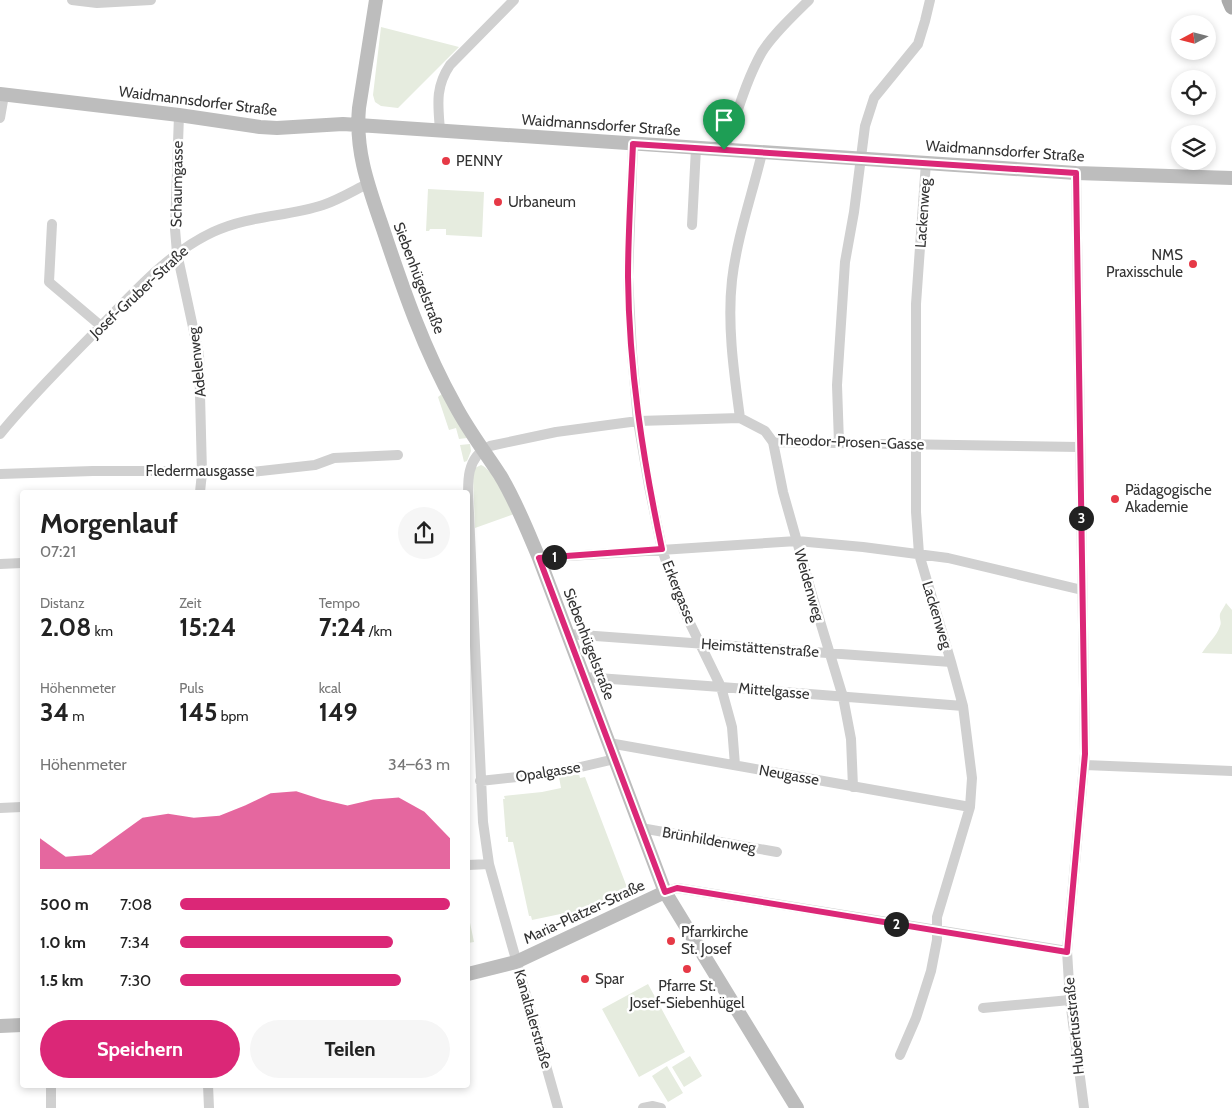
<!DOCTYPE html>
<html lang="de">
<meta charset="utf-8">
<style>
:root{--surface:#fff;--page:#f6f6f6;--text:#222;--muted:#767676;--accent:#db2777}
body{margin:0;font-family:Cabin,sans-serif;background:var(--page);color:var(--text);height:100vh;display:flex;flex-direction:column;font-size:19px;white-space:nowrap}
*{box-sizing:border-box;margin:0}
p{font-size:16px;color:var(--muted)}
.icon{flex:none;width:28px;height:28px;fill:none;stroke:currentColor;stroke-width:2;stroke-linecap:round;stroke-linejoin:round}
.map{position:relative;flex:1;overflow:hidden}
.side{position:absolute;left:20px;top:490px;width:450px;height:598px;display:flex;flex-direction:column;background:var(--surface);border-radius:5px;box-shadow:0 2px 8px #0003}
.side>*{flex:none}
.needle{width:32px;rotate:263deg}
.buttons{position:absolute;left:1171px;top:15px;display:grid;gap:10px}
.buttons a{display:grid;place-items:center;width:45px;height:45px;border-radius:50%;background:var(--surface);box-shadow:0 2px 8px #0003;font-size:25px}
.pin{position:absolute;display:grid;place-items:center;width:42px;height:42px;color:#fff;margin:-51px -21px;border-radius:50% 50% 50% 0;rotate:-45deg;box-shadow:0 0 5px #0007}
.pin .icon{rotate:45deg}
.km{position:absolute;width:25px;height:25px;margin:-12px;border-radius:50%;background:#222;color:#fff;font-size:14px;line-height:25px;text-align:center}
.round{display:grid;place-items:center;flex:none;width:52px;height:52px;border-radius:26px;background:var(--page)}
.overview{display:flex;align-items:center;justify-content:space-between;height:85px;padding:0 20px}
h1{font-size:28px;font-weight:800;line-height:38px}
.figures{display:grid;grid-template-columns:repeat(3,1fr);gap:8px;height:85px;padding:5px 20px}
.figures div{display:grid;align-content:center}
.figures b{font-size:25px;font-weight:800}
.figures small{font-size:14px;font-weight:400}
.figures p{font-size:14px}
.chart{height:140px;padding:10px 20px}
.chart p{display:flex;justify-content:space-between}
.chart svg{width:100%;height:90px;margin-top:5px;fill:var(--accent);opacity:.7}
.button{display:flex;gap:10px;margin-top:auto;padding:10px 20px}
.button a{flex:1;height:58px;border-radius:30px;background:var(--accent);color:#fff;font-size:20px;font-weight:800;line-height:58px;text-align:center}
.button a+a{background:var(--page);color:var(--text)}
ul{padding:0 20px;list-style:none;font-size:16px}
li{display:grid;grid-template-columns:80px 60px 1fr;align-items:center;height:38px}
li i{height:12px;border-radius:6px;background:var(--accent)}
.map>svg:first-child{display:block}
</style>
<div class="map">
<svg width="1232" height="1108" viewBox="0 0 1232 1108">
<rect width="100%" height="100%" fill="#fff"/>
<!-- green -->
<path fill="#e6ecdf" d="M381,27l78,20 -61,61 -17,-2 -6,-4 -2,-7z
M428,189l56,3 -2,45 -36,-2v-6h-16l-1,2h-3z
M442,394l25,44 -8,1 -3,-11 -7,2 -11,-33z
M470,444l1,7 -4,10 -3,1 -4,-17z
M481,465c14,6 26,36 33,49l-39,14 -2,-51 2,-9z
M1226,603l6,7v44l-30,-1c6,-10 15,-17 18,-27 2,-4 -1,-7 0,-12 1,-3 5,-8 6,-11z
M579,774l1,4 5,-1 43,113 -56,25 -2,-3 -38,8 -1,-4h-2l-16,-74h-5v-5h-2l-3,-38h2l-1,-3 38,-4 19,-4 -2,-11z
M468,913l6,29 -6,1z
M648,984l37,68 -46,25 -37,-68z
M690,1056l12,20 -18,11 -12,-20z
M667,1066l16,27 -15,9 -16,-26z"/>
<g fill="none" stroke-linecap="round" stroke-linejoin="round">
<!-- street -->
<path stroke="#d0d0d0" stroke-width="10" d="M72,0l25,3 54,-3
M179,115l-4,114 2,24 22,102 3,118 -2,19
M0,118l4,-23
M440,130c-2,-25 -5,-43 10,-65l64,-65
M633,144l-5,133 4,76 6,68 11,65 13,63 8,25 14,37 37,76 11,40 3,38
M724,150c12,-32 21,-68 38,-98 12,-19 31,-36 47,-52
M1076,173l9,581 -18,197 3,49 14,108
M52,224l-3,58 52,44
M692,225l4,-77
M740,418c-6,-45 -13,-93 -8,-138 5,-43 20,-85 30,-127
M0,434c32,-39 68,-74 103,-110 33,-34 67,-72 110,-92 36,-17 74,-15 110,-27 15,-5 30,-14 44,-21
M773,442l10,50 30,106 30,99 8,42 2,48
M839,443l-2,-58 8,-123 9,-50 11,-86 9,-28 44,-54 7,-23 5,-21
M0,474l93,-3h75l34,2 49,-1 64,-7 19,-7 64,-3
M539,558l258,-17 66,6 85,11 134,32
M0,564l22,-1
M568,634l383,28
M584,677l137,10 242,19
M609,743l361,64
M1085,765l147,6
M480,781l75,-8 60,-14
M0,808l22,-1
M641,828l136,24
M468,865l21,-1
M665,892l12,-4 390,63
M983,1008l87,-8
M900,1055l16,-37 15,-47 6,-31v-23l33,-110 2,-29 -9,-72 -12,-44 -32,-108 -3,-42v-208l10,-142
M208,1085l1,23
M51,1108v-23
M558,1108l-69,-244 -6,-42 -14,-309c-1,-24 -6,-55 21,-67l66,-14 82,-11 102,-3 25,13 8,11 306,5
M643,1108l10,-2 8,2"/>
<!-- secondary -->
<path stroke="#bdbdbd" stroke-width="14" d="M376,0l-17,108c-4,44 10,80 24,121 20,60 41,121 72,176 13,25 30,47 45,70 16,26 27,55 39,83l126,334 132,216
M0,94l179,21 81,12 17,1 66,-4 733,49 156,5
M468,974l48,-12 149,-70
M0,1026l22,-1"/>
<!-- primary -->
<path stroke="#ababab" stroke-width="15" d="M1229,0l3,7"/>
</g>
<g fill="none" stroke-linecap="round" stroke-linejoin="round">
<defs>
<path id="route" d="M633,144l443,29 9,581 -18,198 -390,-64 -12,4 -126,-334 123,-9c-19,-90 -33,-179 -34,-272 0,-44 3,-89 5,-133z"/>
</defs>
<!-- route casing -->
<use href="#route" stroke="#fff" stroke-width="10"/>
<!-- route -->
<use href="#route" stroke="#db2777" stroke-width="6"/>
</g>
<!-- markers -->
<g fill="#e63946" stroke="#fff" stroke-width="2">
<circle cx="446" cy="161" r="5"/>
<circle cx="498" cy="202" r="5"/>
<circle cx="1193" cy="264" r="5"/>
<circle cx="1115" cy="499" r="5"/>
<circle cx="671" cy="941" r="5"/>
<circle cx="687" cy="969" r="5"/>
<circle cx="585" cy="979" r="5"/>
</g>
<g text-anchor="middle" stroke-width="5" stroke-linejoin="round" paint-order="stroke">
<!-- street labels -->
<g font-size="15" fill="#333" stroke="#fff">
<text transform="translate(198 101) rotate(7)" y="5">Waidmannsdorfer Straße</text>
<text transform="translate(601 125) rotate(4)" y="5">Waidmannsdorfer Straße</text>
<text transform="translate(1005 151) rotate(4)" y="5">Waidmannsdorfer Straße</text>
<text transform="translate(177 184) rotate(-89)" y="5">Schaumgasse</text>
<text transform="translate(923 213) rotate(-86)" y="5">Lackenweg</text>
<text transform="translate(419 278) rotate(69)" y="5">Siebenhügelstraße</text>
<text transform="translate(139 292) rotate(-43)" y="5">Josef-Gruber-Straße</text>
<text transform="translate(197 362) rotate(-96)" y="5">Adelenweg</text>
<text transform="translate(851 442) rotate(2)" y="5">Theodor-Prosen-Gasse</text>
<text x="200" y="476">Fledermausgasse</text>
<text transform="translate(809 585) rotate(74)" y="5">Weidenweg</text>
<text transform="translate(679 592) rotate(68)" y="5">Erkergasse</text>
<text transform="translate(937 615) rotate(73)" y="5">Lackenweg</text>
<text transform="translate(589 644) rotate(69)" y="5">Siebenhügelstraße</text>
<text transform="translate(760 648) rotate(4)" y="5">Heimstättenstraße</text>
<text transform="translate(774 691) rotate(5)" y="5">Mittelgasse</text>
<text transform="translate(548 772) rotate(-9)" y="5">Opalgasse</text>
<text transform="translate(789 775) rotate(10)" y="5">Neugasse</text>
<text transform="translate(709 840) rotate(10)" y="5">Brünhildenweg</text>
<text transform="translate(584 912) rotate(-25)" y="5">Maria-Platzer-Straße</text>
<text transform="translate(533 1019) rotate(74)" y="5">Kanaltalerstraße</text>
<text transform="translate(1074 1026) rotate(-96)" y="5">Hubertusstraße</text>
</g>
<!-- poi labels -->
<g font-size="15" fill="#333" stroke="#fff" text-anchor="start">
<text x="456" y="166">PENNY</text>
<text x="508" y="207">Urbaneum</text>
<text x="1183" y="260" text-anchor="end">NMS<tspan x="1183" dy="17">Praxisschule</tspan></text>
<text x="1125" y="495">Pädagogische<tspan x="1125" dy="17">Akademie</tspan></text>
<text x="681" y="937">Pfarrkirche<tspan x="681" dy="17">St. Josef</tspan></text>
<text x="595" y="984">Spar</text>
<text x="687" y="991" text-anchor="middle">Pfarre St.<tspan x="687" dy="17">Josef-Siebenhügel</tspan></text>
</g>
</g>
</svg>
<div class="buttons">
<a><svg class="needle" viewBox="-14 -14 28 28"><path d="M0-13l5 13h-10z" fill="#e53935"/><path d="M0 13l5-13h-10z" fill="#767676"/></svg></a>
<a><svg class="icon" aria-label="locate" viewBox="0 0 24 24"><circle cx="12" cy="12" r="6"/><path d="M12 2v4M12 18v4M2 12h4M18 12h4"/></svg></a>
<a><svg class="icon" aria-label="layers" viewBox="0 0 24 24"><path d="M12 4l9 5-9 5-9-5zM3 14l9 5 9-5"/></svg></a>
</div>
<div class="pin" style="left:724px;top:150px;background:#1e9e55"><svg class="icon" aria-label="arrive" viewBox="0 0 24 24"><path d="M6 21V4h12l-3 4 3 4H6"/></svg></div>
<b class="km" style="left:554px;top:557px">1</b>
<b class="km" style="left:896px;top:924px">2</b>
<b class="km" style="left:1081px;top:518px">3</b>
<section class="side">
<div class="overview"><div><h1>Morgenlauf</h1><p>07:21</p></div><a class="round"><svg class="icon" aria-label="share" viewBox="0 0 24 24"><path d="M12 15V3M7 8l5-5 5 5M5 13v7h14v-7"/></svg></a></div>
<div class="figures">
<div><p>Distanz</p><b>2.08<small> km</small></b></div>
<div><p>Zeit</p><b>15:24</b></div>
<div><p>Tempo</p><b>7:24<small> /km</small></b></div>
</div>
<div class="figures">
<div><p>Höhenmeter</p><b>34<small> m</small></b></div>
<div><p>Puls</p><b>145<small> bpm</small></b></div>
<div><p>kcal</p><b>149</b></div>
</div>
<div class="chart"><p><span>Höhenmeter</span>34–63 m</p>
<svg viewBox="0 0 160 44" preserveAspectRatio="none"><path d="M0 44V29L10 38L20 37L30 28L40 19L50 17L60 19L70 18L80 13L90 7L100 6L110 10L120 13L130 10L140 9L150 16L160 29V44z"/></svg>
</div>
<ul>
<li><b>500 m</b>7:08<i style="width:100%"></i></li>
<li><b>1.0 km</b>7:34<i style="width:79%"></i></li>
<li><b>1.5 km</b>7:30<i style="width:82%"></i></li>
</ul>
<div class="button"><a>Speichern</a><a>Teilen</a></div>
</section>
</div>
